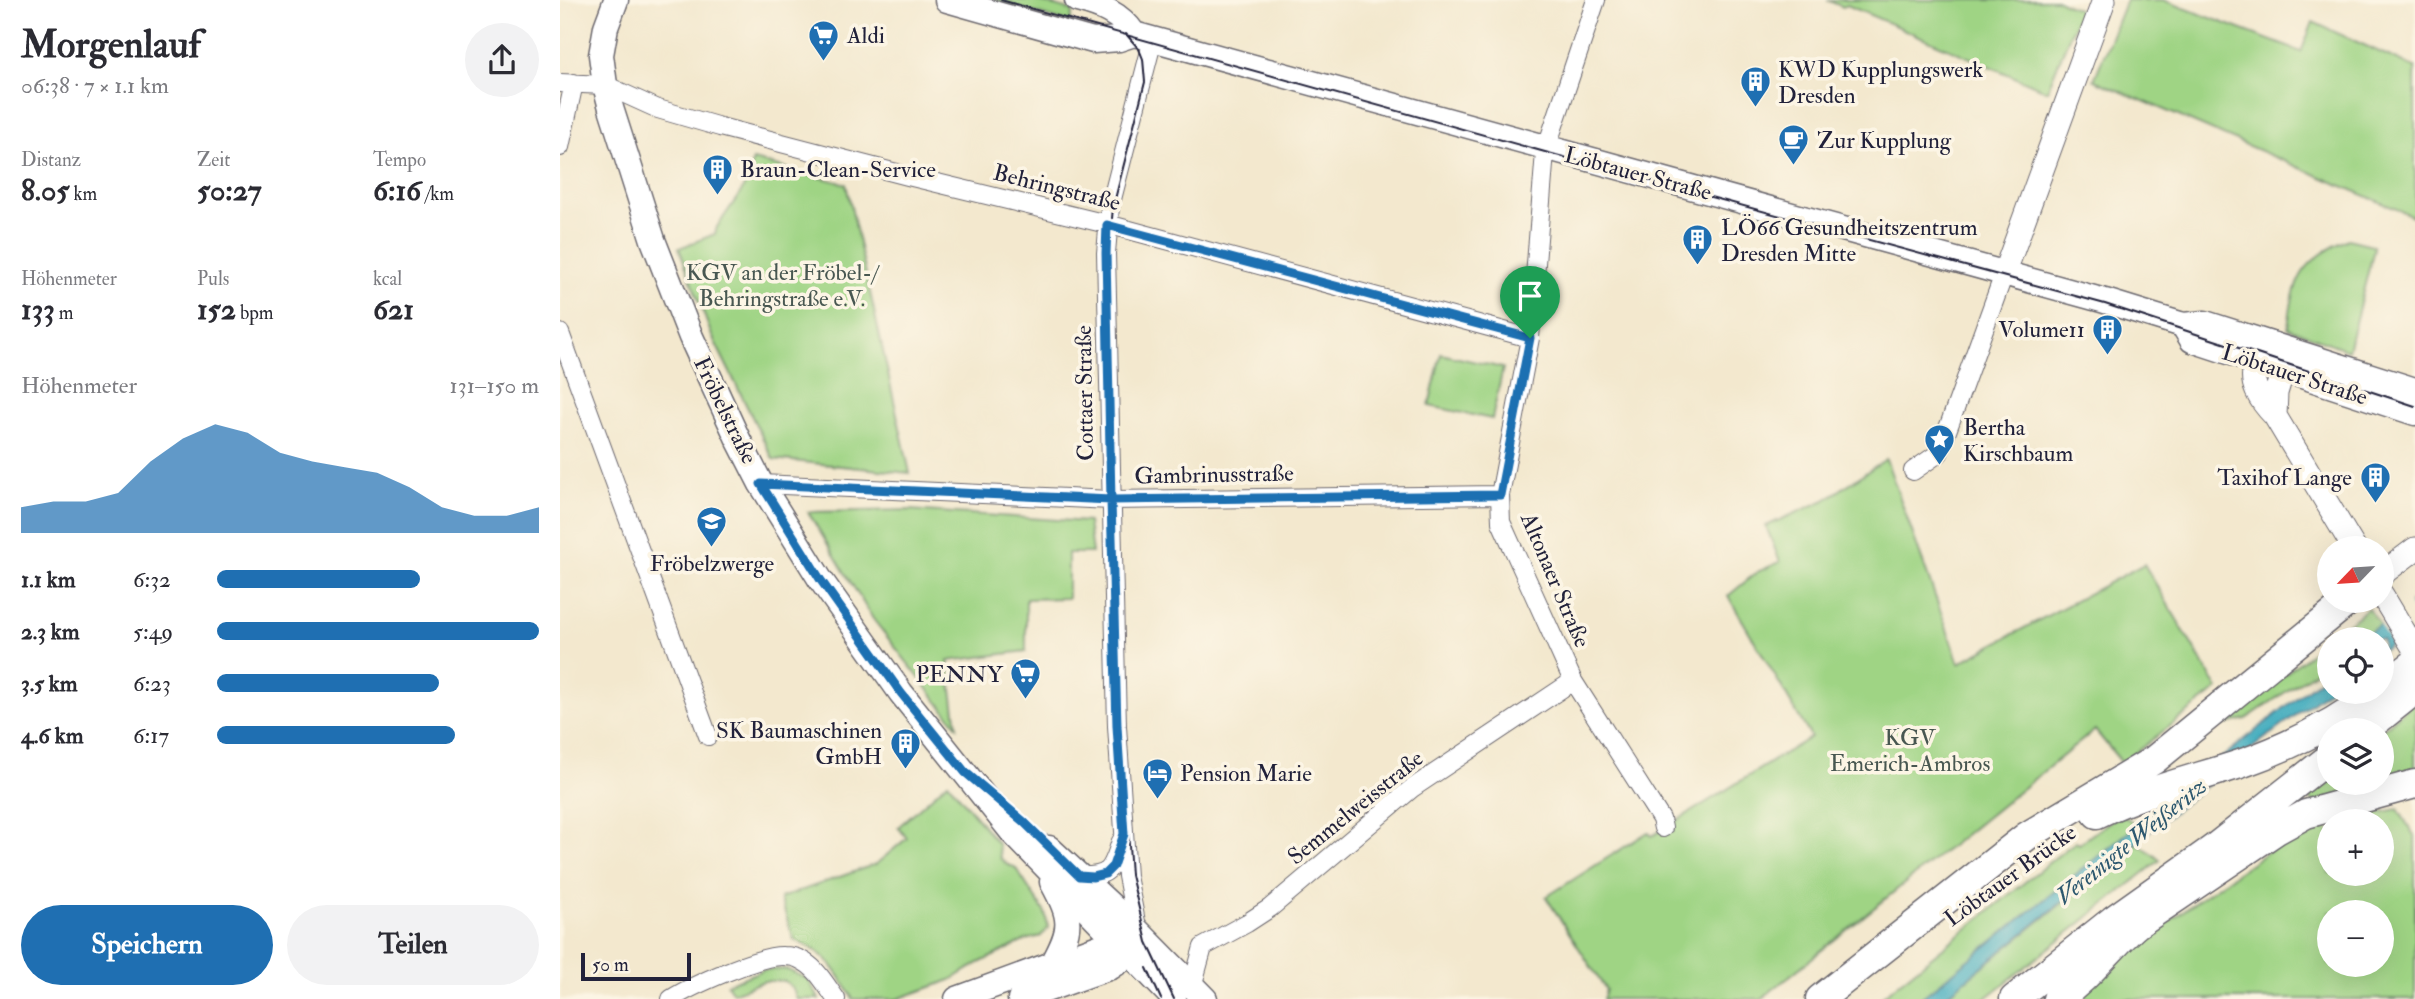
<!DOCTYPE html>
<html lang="de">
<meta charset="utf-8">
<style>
:root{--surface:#fff;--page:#f2f2f3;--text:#2b2b33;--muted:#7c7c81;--accent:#1f6fb2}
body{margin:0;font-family:"IM FELL Double Pica",serif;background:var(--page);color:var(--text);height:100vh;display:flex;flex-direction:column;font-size:26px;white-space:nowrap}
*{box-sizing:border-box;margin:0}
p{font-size:23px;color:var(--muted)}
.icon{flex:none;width:38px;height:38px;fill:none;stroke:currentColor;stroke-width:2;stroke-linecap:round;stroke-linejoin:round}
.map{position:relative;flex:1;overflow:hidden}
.drawer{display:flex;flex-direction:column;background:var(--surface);width:560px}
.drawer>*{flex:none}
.needle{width:46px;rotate:245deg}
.tools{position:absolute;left:1757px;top:536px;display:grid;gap:14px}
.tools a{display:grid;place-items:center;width:77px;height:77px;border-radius:50%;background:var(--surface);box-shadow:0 7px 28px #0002;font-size:35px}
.scale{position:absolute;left:21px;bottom:18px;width:110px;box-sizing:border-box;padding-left:7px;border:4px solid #22223b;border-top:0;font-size:19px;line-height:24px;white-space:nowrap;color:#22223b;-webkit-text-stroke:5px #fcf5e5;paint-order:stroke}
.pin{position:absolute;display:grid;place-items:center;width:60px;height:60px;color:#fff;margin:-72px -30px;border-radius:50% 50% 50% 0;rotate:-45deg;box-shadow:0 0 7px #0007}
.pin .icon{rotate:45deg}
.round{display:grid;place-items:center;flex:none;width:74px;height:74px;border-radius:37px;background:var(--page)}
.overview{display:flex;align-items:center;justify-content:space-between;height:119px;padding:0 21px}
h1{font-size:38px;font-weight:700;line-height:52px}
.figures{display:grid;grid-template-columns:repeat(3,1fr);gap:10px;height:119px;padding:7px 21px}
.figures div{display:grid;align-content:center}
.figures b{font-size:30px;font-weight:700}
.figures small{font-size:19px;font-weight:400}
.figures p{font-size:19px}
.chart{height:196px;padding:14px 21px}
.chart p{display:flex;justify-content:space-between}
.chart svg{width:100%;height:126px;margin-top:7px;fill:var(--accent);opacity:.7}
.button{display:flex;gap:14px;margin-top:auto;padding:14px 21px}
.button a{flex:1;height:80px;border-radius:42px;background:var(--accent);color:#fff;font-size:28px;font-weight:700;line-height:80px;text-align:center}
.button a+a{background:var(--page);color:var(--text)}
ul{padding:0 21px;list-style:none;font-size:23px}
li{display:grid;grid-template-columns:112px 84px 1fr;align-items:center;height:52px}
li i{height:18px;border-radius:9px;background:var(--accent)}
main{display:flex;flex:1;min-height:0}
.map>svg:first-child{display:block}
</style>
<main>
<section class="drawer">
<div class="overview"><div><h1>Morgenlauf</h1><p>06:38 · 7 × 1.1 km</p></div><a class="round"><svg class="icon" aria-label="share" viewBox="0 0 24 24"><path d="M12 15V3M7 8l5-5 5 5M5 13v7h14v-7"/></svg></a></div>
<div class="figures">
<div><p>Distanz</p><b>8.05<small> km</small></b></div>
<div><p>Zeit</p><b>50:27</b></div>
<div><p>Tempo</p><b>6:16<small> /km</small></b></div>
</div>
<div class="figures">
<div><p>Höhenmeter</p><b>133<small> m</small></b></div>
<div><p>Puls</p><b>152<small> bpm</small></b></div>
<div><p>kcal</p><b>621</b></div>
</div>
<div class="chart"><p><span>Höhenmeter</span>131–150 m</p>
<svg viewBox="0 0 160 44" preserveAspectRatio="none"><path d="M0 44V35L10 33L20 33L30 30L40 19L50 11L60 6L70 9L80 16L90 19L100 21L110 23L120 28L130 35L140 38L150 38L160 35V44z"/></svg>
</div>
<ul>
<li><b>1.1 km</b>6:32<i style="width:63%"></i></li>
<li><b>2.3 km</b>5:49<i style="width:100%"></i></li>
<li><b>3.5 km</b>6:23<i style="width:69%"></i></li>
<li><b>4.6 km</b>6:17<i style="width:74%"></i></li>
</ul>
<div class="button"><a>Speichern</a><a>Teilen</a></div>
</section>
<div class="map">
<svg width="1855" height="999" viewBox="0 0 1855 999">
<rect width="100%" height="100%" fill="#fcf5e5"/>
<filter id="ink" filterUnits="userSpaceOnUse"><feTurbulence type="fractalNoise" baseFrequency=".0143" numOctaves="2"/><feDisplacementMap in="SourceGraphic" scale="14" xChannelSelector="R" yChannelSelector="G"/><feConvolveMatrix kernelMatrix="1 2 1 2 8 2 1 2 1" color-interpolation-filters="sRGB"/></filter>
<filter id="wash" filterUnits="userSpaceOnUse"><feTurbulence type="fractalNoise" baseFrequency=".00686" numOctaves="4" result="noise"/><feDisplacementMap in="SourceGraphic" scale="28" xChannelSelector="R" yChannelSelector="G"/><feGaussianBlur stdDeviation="1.57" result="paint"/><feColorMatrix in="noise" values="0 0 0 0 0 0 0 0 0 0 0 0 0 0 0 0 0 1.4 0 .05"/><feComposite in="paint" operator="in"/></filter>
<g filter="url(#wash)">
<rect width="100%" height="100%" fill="#f3e8ce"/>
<!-- green -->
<path fill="#9fd484" stroke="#607b60" stroke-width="2" fill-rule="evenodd" d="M431,0h42l40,11 -3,12z
M1267,0h231l22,10 -33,81 -200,-86 -4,2z
M1566,0h37l138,52 12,-30 102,46v149l-321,-137z
M193,160l93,24 64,289 -137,-14 -61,-123 -33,-88 36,-14 2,-7 26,-38z
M1788,239l25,6 1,4 -26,101 -60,-22c6,-51 13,-66 60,-89z
M881,354l62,14 -11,51 -63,-13z
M1326,459l73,204 185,-99 74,125 -96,74 -27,-33 -334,269h-158l3,-9 -60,-93 102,-65 4,4 159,-99 -83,-141 29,-24 23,-10 -14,-36 59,-26z
M349,510l179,12 4,31h-24v45l-42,1v52l-78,10 9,65 -84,-107 -65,-107z
M1808,608l12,17 -20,14h-31v23l-83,57 -27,7z
M1855,701v70l-33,11v-52z
M1769,769v13h50l-65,21 -13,-12z
M388,782l50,62 2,14 8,7 7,2 30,46 3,15 -7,8 -15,4 -47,23 -28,17 -54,19h-44c-16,-29 -28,-48 -59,-59l-14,-42 96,-34 31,-26 -9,-11z
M1838,809l17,28v162h-343c56,-48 112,-90 172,-131 27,-18 53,-40 85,-46v51h53v-52h-45zM1769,912h53v52h-53z
M1560,814l18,11 -218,174h-41l187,-150 10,-7 3,2z
M1578,843l22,17 -175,139h-43z
M225,969l23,10 11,20h-22l-4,-10 -8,-8h-21l-31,12 -6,-9 36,-14z"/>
<!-- water -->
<path fill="#3eaabd" stroke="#30667c" stroke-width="2" d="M1855,599v25l-28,24 -5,3v-12h-17l2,-5z
M1769,672v18l-69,52 -318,257h-22z"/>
<!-- pier -->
<path fill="#f3e8ce" d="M1847,600l8,13v16l-22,18 -15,-25z"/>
</g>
<g filter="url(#ink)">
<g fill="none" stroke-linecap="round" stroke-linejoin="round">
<defs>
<path id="minor" d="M1036,0l-51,152 -15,186 -30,157 1,27 72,159 88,138 2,9
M0,83l45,2 53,24 62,18 188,49 199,48 423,114
M0,147l14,-64
M0,333l148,403
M1353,471l26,-18 65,-179
M201,484l350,16 389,-5
M519,876c32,1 33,-7 42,-35
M578,932l-11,-56 -10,-150 -11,-473 4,-46 43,-168
M632,987l11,-40 44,-24 23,-15 141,-119 162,-108
M111,999c20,-13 89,-44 112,-43 5,0 12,1 16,3 18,8 26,25 37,40"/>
<path id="tertiary" d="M1444,274l100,-274
M1715,416l1,-23 7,-23 -10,-26c-5,5 -11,11 -15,17 -12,20 3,41 17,55l79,132
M1822,574l33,-25
M1822,595l33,55"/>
<path id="secondary" d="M56,0l-10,27 -5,28 4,30 6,23 42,132 38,97 47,102 23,45 59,95 81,114 112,140 161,166
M387,0l146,41 26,-2 15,-5 971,267 78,24 22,-2 210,67
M517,0c23,6 43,13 57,34
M1623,325l9,15 223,73
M489,848l83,77 73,74
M492,882c20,37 21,45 0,83
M397,999l174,-64
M460,999l91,-32 19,-13 6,-14"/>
<path id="primary" d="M1822,688l33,-25
M1805,730l50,-40
M1537,814c46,-23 94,-34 143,-50 49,-17 96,-41 138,-73
M1260,999l207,-163 127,-76 196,-160
M1454,999l99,-79 100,-71 116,-91
M1497,999c31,-20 52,-51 79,-74l141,-95 29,-16 109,-30"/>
</defs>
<!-- minor casing -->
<use href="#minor" stroke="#6b676e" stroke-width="20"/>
<!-- tertiary casing -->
<use href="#tertiary" stroke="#6b676e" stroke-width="25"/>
<!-- secondary casing -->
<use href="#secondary" stroke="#6b676e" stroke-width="27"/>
<!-- primary casing -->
<use href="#primary" stroke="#6b676e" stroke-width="31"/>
<!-- minor -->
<use href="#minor" stroke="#fff" stroke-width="18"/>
<!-- tertiary -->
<use href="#tertiary" stroke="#fff" stroke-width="23"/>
<!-- secondary -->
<use href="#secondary" stroke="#fff" stroke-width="24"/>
<!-- primary -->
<use href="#primary" stroke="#fff" stroke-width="28"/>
<!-- tram -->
<path stroke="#22223b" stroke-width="2" d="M441,0l544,152 560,152 310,102
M566,34l13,15 4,10 2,23 -32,125 -4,46 12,473 10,149 16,67 27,57
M587,968l14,31"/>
</g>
</g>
<g fill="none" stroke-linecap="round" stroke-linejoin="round" filter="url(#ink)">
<defs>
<path id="route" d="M970,338l-30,157 -389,5 6,226 7,108 -11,32 -8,8 -12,3 -14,-1 -55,-54 -59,-50 -64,-79 -81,-114 -59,-95 350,16 -5,-247 1,-28 423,113"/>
</defs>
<!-- route casing -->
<use href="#route" stroke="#fff" stroke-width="14"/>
<!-- route -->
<use href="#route" stroke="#1f6fb2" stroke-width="9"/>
</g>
<!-- icons -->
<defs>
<symbol id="supermarket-pin" viewBox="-11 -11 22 30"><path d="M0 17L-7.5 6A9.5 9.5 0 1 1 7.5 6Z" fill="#1f6fb2" stroke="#fcf5e5"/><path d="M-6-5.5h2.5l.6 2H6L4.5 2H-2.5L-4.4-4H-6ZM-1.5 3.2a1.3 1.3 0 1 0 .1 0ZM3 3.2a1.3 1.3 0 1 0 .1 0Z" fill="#fff"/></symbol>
<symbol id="building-pin" viewBox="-11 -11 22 30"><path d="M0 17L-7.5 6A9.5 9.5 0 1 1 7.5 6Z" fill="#1f6fb2" stroke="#fcf5e5"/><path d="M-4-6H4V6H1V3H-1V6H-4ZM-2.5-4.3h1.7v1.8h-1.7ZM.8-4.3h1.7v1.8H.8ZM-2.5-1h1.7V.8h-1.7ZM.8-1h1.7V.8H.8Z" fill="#fff"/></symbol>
<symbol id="cafe-pin" viewBox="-11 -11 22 30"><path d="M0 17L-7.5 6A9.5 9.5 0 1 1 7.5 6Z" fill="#1f6fb2" stroke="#fcf5e5"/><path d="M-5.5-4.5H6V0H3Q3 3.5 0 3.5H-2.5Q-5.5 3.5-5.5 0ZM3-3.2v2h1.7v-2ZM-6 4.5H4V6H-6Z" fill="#fff"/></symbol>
<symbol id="sight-pin" viewBox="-11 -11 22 30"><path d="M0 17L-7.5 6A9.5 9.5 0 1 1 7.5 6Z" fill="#1f6fb2" stroke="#fcf5e5"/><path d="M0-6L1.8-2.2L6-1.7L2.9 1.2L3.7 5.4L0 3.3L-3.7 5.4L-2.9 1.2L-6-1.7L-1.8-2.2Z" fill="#fff"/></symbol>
<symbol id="school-pin" viewBox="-11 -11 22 30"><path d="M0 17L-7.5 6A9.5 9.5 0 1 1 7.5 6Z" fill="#1f6fb2" stroke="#fcf5e5"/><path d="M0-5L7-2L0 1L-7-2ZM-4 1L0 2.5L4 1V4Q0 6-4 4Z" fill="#fff"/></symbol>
<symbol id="hotel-pin" viewBox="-11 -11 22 30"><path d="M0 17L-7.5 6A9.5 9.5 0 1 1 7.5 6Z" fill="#1f6fb2" stroke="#fcf5e5"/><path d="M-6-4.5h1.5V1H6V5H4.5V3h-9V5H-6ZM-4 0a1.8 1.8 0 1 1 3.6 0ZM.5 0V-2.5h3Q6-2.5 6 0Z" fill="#fff"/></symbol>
</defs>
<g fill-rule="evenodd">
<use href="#supermarket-pin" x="246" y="18" width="35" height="47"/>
<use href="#building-pin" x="1178" y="64" width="35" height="47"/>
<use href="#cafe-pin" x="1216" y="122" width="35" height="47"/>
<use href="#building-pin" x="140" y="152" width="35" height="47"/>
<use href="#building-pin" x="1120" y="222" width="35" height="47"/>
<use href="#building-pin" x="1530" y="312" width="35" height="47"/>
<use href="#sight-pin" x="1362" y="422" width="35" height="47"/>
<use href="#building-pin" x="1798" y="460" width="35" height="47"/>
<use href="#school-pin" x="134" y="504" width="35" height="47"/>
<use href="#supermarket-pin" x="448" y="656" width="35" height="47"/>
<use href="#building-pin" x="328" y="726" width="35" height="47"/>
<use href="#hotel-pin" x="580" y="756" width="35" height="47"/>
</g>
<g text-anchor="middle" stroke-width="7" stroke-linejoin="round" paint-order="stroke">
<!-- poi labels -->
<g font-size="23" fill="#22223b" stroke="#fcf5e5" text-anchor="start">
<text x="287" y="43">Aldi</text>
<text x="1218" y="77">KWD Kupplungswerk<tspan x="1218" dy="26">Dresden</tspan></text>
<text x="1257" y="148">Zur Kupplung</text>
<text x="180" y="177">Braun-Clean-Service</text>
<text x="1161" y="235">LÖ66 Gesundheitszentrum<tspan x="1161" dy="26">Dresden Mitte</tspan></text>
<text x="1525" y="337" text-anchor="end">Volume11</text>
<text x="1403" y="435">Bertha<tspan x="1403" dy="26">Kirschbaum</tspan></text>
<text x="1792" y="485" text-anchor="end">Taxihof Lange</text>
<text x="152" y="571" text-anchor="middle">Fröbelzwerge</text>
<text x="443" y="682" text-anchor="end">PENNY</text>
<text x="322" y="738" text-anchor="end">SK Baumaschinen<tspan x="322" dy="26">GmbH</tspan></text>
<text x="620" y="781">Pension Marie</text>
</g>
<!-- street labels -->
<g font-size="23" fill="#22223b" stroke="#fcf5e5">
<text transform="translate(1078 173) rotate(15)" y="8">Löbtauer Straße</text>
<text transform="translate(497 187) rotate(14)" y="8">Behringstraße</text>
<text transform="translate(1735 374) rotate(18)" y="8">Löbtauer Straße</text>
<text transform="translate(524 393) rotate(-91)" y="8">Cottaer Straße</text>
<text transform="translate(166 410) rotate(64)" y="8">Fröbelstraße</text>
<text transform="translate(654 474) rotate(-1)" y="8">Gambrinusstraße</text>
<text transform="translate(996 580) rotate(67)" y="8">Altonaer Straße</text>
<text transform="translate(795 807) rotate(-39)" y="8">Semmelweisstraße</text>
<text transform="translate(1450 875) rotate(-36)" y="8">Löbtauer Brücke</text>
</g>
<!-- park labels -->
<g font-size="23" fill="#485751" stroke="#fcf5e5">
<text x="222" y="280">KGV an der Fröbel-/<tspan x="222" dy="26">Behringstraße e.V.</tspan></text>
<text x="1350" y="745">KGV<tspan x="1350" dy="26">Emerich-Ambros</tspan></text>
</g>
<!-- water labels -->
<g font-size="24" font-style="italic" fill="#2d586f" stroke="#fcf5e5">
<text transform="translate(1571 841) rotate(-39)" y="8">Vereinigte Weißeritz</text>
</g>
</g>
</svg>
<div class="tools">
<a><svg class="needle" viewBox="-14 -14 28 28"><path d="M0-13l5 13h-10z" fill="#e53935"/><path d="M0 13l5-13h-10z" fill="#7c7c81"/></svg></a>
<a><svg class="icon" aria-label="locate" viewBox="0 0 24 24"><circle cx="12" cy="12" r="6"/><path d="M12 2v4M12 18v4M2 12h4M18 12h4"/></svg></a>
<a><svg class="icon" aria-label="layers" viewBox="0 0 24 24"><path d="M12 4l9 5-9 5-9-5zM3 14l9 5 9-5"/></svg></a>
<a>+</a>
<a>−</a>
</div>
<div class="scale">50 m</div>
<div class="pin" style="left:970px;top:338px;background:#1e9e55"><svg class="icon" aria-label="arrive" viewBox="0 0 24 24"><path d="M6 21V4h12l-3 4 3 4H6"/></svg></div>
</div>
</main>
